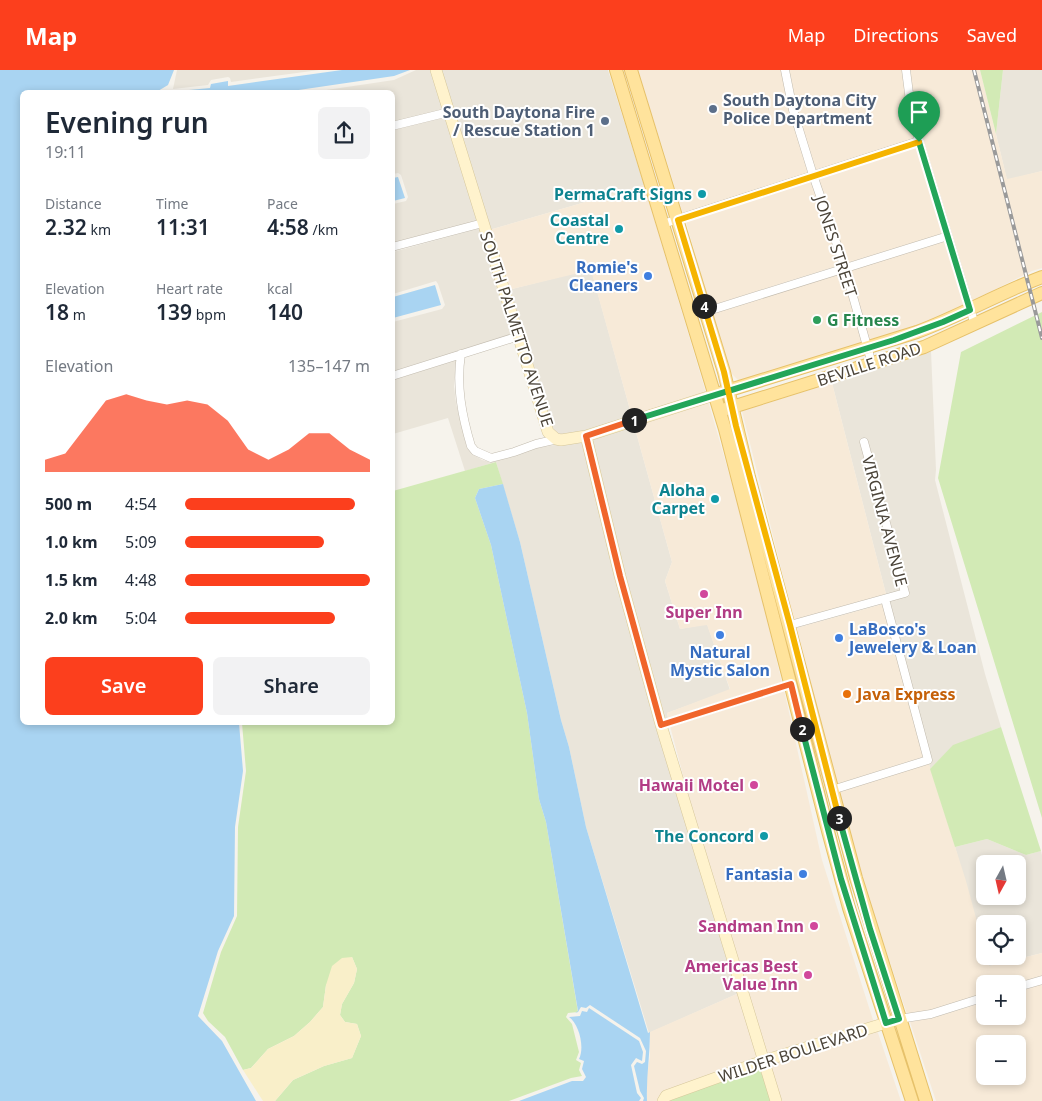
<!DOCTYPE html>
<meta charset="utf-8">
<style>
:root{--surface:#fff;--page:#f2f2f3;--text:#1f2937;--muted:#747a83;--accent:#fc3f1d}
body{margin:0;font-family:"Noto Sans",sans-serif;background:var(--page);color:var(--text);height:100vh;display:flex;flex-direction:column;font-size:19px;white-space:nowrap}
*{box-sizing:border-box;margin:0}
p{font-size:16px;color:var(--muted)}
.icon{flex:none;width:28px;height:28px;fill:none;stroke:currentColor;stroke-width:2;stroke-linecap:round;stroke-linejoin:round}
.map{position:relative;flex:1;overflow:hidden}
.side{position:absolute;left:20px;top:20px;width:375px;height:635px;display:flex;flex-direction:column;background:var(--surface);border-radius:8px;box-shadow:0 2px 8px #0003}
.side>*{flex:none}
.needle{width:32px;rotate:188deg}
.buttons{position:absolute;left:976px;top:785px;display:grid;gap:10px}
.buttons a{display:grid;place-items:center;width:50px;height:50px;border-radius:8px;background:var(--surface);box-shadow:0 2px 8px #0003;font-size:25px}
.pin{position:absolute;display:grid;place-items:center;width:42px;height:42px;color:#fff;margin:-51px -21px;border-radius:50% 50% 50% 0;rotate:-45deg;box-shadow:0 0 5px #0007}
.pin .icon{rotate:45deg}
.km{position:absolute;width:25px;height:25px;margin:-12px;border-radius:50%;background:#222;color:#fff;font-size:14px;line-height:25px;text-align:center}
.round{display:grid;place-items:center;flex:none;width:52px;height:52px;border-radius:8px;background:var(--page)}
.headline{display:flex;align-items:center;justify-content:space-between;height:85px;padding:0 25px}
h1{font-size:28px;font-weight:600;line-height:38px}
.metrics{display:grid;grid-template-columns:repeat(3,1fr);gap:8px;height:85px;padding:5px 25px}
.metrics div{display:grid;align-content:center}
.metrics b{font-size:21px;font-weight:600}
.metrics small{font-size:14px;font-weight:400}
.metrics p{font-size:14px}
.chart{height:140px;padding:10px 25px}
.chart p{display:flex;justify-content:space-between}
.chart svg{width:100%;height:90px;margin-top:5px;fill:var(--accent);opacity:.7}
.action{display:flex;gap:10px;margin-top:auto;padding:10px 25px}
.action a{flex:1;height:58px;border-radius:8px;background:var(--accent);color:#fff;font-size:20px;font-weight:600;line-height:58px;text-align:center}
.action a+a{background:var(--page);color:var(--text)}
ul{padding:0 25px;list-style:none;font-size:16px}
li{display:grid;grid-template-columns:80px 60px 1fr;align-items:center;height:38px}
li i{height:12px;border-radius:6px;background:var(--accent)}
header{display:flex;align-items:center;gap:30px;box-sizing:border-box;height:70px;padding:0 25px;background:var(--accent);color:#fff}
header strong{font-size:24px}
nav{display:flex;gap:28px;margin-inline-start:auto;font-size:18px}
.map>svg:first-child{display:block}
</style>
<header>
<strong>Map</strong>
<nav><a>Map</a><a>Directions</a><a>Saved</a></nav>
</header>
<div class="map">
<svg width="1042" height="1031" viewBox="0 0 1042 1031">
<rect width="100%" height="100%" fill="#f6f3ec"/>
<!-- residential -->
<path fill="#eae5da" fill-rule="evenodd" d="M177,0h142l-88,12 -1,-4 -2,-1 -17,3 -3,5 -35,4z
M416,0h16l12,39 -51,13 -1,-30h-79l81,-12z
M440,0h168l36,115 -155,45z
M1003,0h39v101l-35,9 -11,-46z
M447,47l32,103 -86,23v-39l13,-3 2,-4 -7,-22 -3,-2 -5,1v-44z
M481,158l33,105 -121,38v-49l49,-13 3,-4 -7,-21 -2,-3 -43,13v-42z
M591,199l41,148 -46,15 -29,3 -6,-5 -43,-140z
M931,281l5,119 -1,10 50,194 16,53 -48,19 -23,23 -1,-5 3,-2 -2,-7 -42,-161h-2l-54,-211z
M456,290l-2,26 2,17 11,45 6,6 9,6 9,2 24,-6 22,-8 47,-8 155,553 -90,40 -63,-206 -17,-80 -8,-27 -41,-178 -24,-80 -31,9 -17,-53 -55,16v-54z
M634,355l38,137 -7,19 15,48 27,-5 23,66 -63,23 1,5 -4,2 -40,-145 -33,-137z
M987,769l39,16 15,-4 1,4v98l-53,13 -3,-10h32v-32h-33v28l-30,-105zM985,794h33v32h-33z"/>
<!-- commercial -->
<path fill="#f7ead8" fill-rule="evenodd" d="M636,0h145l9,41 18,62 -125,41 -20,-65z
M789,0h113l5,40 8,29 -100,31 -18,-62z
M910,0h70l27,109 35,-8v97l-10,3 -60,30 -49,-161 -9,-32z
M917,76l27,87 -97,30 -29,-85z
M811,110l29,85 -130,41 -24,-84z
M644,115l62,208 -74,24 -41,-147 -83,20 -19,-60z
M946,171l19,63 -28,14 -67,24 -20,-72z
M843,203l20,71 -124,37 -9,-9 -18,-58z
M832,313l54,211 -92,26 -52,-209z
M708,331l40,138 34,144 -114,35 -1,-5 63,-24 -23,-64 -27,4 -15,-48 7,-19 -38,-137z
M883,534l40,153 -88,28 -39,-157z
M784,620l38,170 52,163 -108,33 -65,-213 -31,-117z
M929,694l37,117 23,85 53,-13v23l-26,8h-31v9l-54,17 -24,4 -49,-149 -21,-73z
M1042,914v117h-106l-26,-79 22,-4 53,-16v14h33v-24zM985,974h33v32h-33z
M739,923l20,65 -100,43h-12l-1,-20 4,-24v-25z
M877,960l24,71h-121l-12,-37z"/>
<!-- green -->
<path fill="#d2eab5" d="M980,0h23l-7,64z
M1042,242v506l-104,-340 23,-126z
M496,392l7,22 -24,5 -4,9 16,47 36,168 12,86 7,23 32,190 -10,1 -2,4 6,7 7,28 -3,8 5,3 -2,7 3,6 -11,2 -62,23h-234l18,-21 31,-14 28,-8 9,-22 -4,-12 -12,-2 -5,-7 2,-11 12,-21 3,-14 -5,-12 -26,28 -3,22 -13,15 -16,14 -26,13 -17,19 -8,2 -18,-33 -17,-16 -5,-8 18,-61 16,-36 1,-89 8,-56 -4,-48 150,-1 1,-231z
M1001,657l40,124 -15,4 -39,-16 -32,8 -25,-78 23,-24z
M758,997l9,17 5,17h-103l23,-10z"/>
<!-- sand -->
<path fill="#f9efc9" d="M352,887l5,12 -3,14 -12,21 -2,11 5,7 12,2 4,12 -9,22 -28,8 -31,14 -18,21h-12l-20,-31 8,-2 17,-19 26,-13 16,-14 13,-15 3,-22 6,-19 10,-8z"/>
<!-- water -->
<path fill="#a9d4f2" d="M0,0h174l-6,15 -10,6 9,1h-145v630l217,1 4,48 -8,56 -1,89 -16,35 -20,65 24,25 34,60h-256z
M342,0h68l-16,6 -109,16h-117l42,-4 1,-4 17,-3v5z
M398,107l7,21 -12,3v-23z
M435,215l6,20 -48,13v-21z
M503,414l17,58 41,178 8,27 17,80 62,206 2,-1c0,23 -4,46 -3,69h-4l1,-3 -4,-7 -6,-25 3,-4 5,2 3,-2 1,-11 -6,-13 -50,-33 -4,3 -5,-1 -3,5 -3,1 3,-2 -32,-189 -7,-23 -12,-86 -36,-168 -16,-47 4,-9z
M589,938l50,33 4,11 -1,9 -6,-3 -5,7 6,28 4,5 -2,3h-120l53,-20h11l3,-4 -4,-8 2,-8 -5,-2c6,-12 0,-35 -10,-42l11,-1 2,-5 5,1z"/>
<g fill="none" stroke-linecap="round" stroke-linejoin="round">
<defs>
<path id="street" d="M785,0l8,40 20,65 32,93 27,96
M906,0l5,39 8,32 56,184
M392,56l57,-14
M663,154l256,-83
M392,177l91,-24
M705,242l243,-76
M461,284c-5,32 1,62 10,92l4,5 16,7 23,-6 22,-8 22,-5
M392,306l127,-40
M790,555l115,-32 -41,-151
M661,655l130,-41
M832,720l96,-30 -43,-161
M1018,917l24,-7
M899,949l32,-5 54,-17"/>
<path id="secondary" d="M436,0l112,362 8,7 5,1 25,-4 128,-41
M586,366l34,140 41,149 115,376
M663,1031l3,-5 97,-35 136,-42"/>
<path id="primary" d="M616,0l109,359 103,402 21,77 63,193
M631,0l93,302 25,105 107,401 70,223
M720,323l197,-61c43,-16 82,-39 125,-55
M726,339l198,-62 118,-54"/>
</defs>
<!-- street casing -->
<use href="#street" stroke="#c2bbae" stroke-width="9"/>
<!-- secondary casing -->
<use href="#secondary" stroke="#d6c79b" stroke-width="12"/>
<!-- primary casing -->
<use href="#primary" stroke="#e6c16a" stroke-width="14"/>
<!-- street -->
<use href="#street" stroke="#fff" stroke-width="8"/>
<!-- secondary -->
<use href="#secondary" stroke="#fff3cd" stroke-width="11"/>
<!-- primary -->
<use href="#primary" stroke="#ffe39c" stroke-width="12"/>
<defs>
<path id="rail" d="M974,0l68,268"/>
</defs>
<!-- rail casing -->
<use href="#rail" stroke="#9a9a9a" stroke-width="4"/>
<!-- rail -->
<use href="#rail" stroke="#fff" stroke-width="2" stroke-dasharray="5.5" stroke-linecap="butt"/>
</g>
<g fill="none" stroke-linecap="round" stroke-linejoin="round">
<defs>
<path id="split-1" d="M634,350l260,-80 49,-18 27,-12 -51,-168"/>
<path id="split-2" d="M634,350l-48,16 34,140 41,149 130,-41 11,45"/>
<path id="split-3" d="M802,659l39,150 45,144 13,-4 -29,-90 -31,-111"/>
<path id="split-4" d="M704,236l20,66 12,54 54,199 49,193"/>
<path id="split-5" d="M704,236l-26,-86 241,-78"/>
</defs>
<!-- split-1 casing -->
<use href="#split-1" stroke="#fff" stroke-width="10"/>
<!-- split-2 casing -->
<use href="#split-2" stroke="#fff" stroke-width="10"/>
<!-- split-3 casing -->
<use href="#split-3" stroke="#fff" stroke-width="10"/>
<!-- split-4 casing -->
<use href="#split-4" stroke="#fff" stroke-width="10"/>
<!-- split-5 casing -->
<use href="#split-5" stroke="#fff" stroke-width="10"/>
<!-- split-1 -->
<use href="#split-1" stroke="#22a559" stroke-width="6"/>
<!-- split-2 -->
<use href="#split-2" stroke="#f0652b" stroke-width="6"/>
<!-- split-3 -->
<use href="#split-3" stroke="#22a559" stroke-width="6"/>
<!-- split-4 -->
<use href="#split-4" stroke="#f5b400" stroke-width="6"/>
<!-- split-5 -->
<use href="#split-5" stroke="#f5b400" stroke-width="6"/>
</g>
<!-- markers -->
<g fill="#5c6f8a" stroke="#fff" stroke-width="2">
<circle cx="713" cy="39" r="5"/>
<circle cx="605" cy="51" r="5"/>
</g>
<g fill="#0f9aa8" stroke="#fff" stroke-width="2">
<circle cx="702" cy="124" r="5"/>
<circle cx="619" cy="159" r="5"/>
<circle cx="715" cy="429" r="5"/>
<circle cx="764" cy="766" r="5"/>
</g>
<g fill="#3f7fe0" stroke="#fff" stroke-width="2">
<circle cx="648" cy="206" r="5"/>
<circle cx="720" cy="565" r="5"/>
<circle cx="839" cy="568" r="5"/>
<circle cx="803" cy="804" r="5"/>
</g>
<circle fill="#2e9e5b" stroke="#fff" stroke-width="2" cx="817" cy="250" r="5"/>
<g fill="#d1479c" stroke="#fff" stroke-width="2">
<circle cx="704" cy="524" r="5"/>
<circle cx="754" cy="715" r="5"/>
<circle cx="814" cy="856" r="5"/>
<circle cx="808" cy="905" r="5"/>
</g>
<circle fill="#e8710a" stroke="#fff" stroke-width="2" cx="847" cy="624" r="5"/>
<g text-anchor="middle" stroke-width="4" stroke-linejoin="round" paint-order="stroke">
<!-- service labels -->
<g font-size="16" font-weight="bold" fill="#4e5e75" stroke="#fff" text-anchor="start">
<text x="723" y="36">South Daytona City<tspan x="723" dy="18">Police Department</tspan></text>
<text x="595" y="48" text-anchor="end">South Daytona Fire<tspan x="595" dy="18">/ Rescue Station 1</tspan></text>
</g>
<!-- culture labels -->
<g font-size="16" font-weight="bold" fill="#0d838f" stroke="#fff" text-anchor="end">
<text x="692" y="130">PermaCraft Signs</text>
<text x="609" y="156">Coastal<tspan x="609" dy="18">Centre</tspan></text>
<text x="705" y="426">Aloha<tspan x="705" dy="18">Carpet</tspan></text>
<text x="754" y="772">The Concord</text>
</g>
<!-- street labels -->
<g font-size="16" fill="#4b4439" stroke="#fff">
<text transform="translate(836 176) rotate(72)" y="6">JONES STREET</text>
<text transform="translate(517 259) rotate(72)" y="6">SOUTH PALMETTO AVENUE</text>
<text transform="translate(869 294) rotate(-18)" y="6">BEVILLE ROAD</text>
<text transform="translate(885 451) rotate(75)" y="6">VIRGINIA AVENUE</text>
<text transform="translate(793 983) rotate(-18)" y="6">WILDER BOULEVARD</text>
</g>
<!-- shop labels -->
<g font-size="16" font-weight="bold" fill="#366cbe" stroke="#fff" text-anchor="end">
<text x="638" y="203">Romie's<tspan x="638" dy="18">Cleaners</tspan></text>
<text x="849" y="565" text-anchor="start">LaBosco's<tspan x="849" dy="18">Jewelery &amp; Loan</tspan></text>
<text x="720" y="588" text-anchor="middle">Natural<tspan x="720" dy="18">Mystic Salon</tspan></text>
<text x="793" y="810">Fantasia</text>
</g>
<!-- leisure labels -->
<g font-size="16" font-weight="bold" fill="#27864d" stroke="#fff" text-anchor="start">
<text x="827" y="256">G Fitness</text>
</g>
<!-- hotel labels -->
<g font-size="16" font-weight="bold" fill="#b23c85" stroke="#fff" text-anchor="end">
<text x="704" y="548" text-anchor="middle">Super Inn</text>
<text x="744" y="721">Hawaii Motel</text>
<text x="804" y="862">Sandman Inn</text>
<text x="798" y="902">Americas Best<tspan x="798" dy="18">Value Inn</tspan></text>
</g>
<!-- food labels -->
<g font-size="16" font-weight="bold" fill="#c56008" stroke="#fff" text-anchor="start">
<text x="857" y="630">Java Express</text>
</g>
</g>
</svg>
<div class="buttons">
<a><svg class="needle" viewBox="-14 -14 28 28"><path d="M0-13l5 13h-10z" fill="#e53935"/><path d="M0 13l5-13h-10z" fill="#747a83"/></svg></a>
<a><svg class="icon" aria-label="locate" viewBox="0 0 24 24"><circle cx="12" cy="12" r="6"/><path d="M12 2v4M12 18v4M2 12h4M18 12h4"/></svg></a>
<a>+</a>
<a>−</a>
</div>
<div class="pin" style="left:919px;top:72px;background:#1e9e55"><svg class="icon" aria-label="arrive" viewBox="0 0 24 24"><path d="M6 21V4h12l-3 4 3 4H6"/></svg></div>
<b class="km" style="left:634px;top:350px">1</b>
<b class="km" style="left:802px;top:659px">2</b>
<b class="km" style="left:839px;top:748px">3</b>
<b class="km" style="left:704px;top:236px">4</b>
<section class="side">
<div class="headline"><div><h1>Evening run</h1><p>19:11</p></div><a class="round"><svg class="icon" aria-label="share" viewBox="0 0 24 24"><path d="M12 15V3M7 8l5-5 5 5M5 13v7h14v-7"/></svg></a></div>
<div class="metrics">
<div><p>Distance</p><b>2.32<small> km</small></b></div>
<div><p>Time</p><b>11:31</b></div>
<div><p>Pace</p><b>4:58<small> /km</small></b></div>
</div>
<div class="metrics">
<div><p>Elevation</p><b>18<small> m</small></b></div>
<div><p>Heart rate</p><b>139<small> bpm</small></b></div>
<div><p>kcal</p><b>140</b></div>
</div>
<div class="chart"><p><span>Elevation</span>135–147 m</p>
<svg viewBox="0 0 160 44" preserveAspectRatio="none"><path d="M0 44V38L10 35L20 22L30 9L40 6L50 9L60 11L70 9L80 11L90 19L100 33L110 38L120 33L130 25L140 25L150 33L160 38V44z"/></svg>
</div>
<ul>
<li><b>500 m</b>4:54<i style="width:92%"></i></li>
<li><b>1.0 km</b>5:09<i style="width:75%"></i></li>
<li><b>1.5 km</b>4:48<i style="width:100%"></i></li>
<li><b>2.0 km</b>5:04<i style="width:81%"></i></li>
</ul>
<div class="action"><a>Save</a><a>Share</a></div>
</section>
</div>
